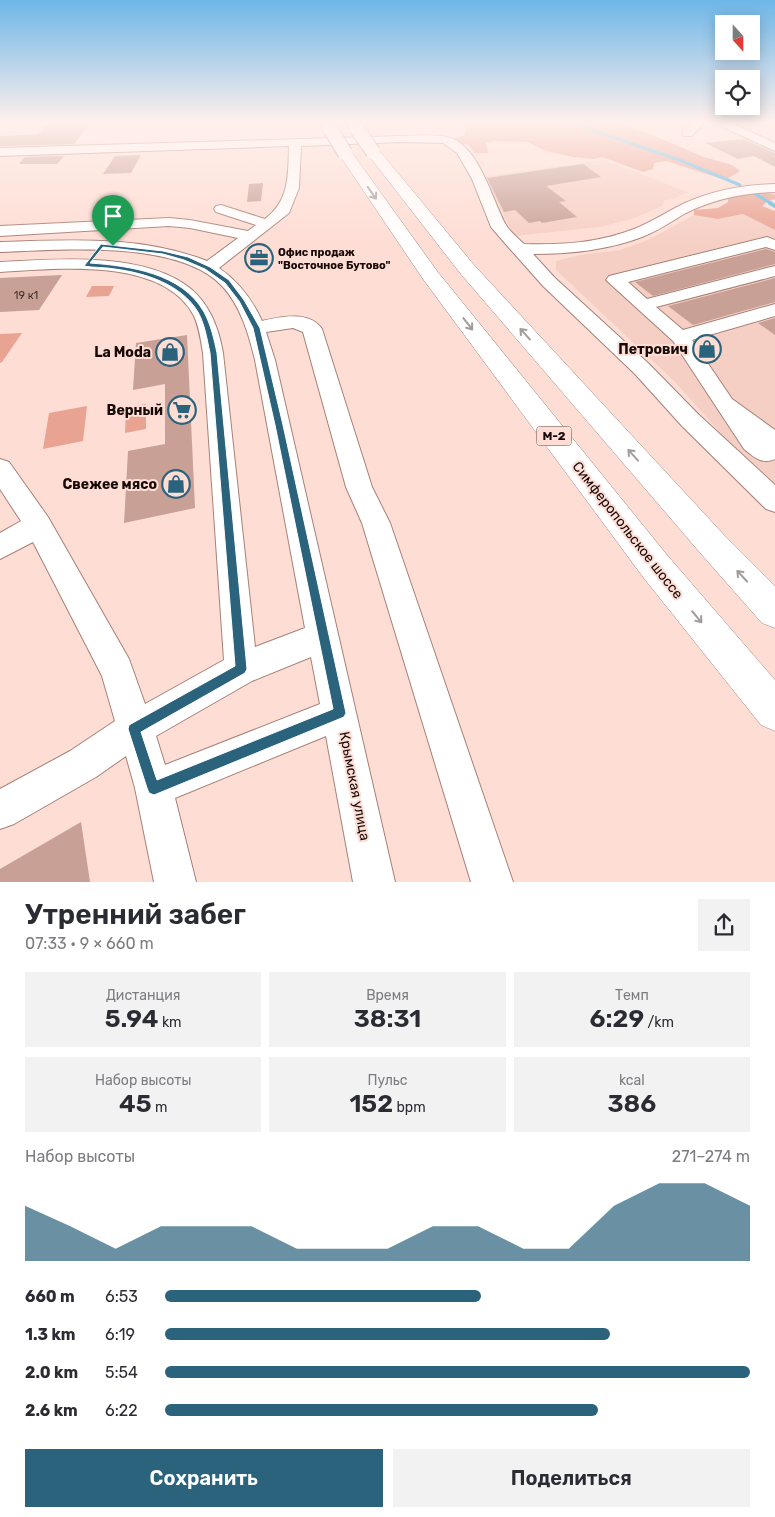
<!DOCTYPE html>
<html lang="ru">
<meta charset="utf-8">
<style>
:root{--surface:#fff;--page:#f2f2f3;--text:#2b2b33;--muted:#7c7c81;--accent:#2b637d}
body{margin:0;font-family:Rubik,sans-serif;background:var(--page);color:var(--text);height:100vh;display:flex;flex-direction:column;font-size:19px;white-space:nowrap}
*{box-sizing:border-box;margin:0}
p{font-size:16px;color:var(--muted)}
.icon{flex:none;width:28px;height:28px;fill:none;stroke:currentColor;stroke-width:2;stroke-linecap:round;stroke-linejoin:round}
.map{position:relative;height:882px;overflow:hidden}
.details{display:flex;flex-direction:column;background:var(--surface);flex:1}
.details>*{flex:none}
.needle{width:32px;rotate:159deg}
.fabs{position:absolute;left:715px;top:15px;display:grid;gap:10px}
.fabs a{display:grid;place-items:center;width:45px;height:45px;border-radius:0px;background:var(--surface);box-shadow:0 2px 12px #0003;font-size:25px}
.pin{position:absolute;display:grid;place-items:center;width:42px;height:42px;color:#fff;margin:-51px -21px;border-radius:50% 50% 50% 0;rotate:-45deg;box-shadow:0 0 5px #0007}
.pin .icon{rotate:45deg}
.round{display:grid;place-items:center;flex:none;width:52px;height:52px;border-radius:0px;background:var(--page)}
.head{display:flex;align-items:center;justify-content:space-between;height:85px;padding:0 25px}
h1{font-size:28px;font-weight:600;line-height:38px}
.metrics{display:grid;grid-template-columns:repeat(3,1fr);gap:8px;height:85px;padding:5px 25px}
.metrics div{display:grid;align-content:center;border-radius:0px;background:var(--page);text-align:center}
.metrics b{font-size:25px;font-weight:600}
.metrics small{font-size:14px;font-weight:400}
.metrics p{font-size:14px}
.chart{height:140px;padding:10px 25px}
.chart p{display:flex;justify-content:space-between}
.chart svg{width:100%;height:90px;margin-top:5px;fill:var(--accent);opacity:.7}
.cta{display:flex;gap:10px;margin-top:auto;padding:10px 25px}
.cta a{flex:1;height:58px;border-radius:0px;background:var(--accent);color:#fff;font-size:20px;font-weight:600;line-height:58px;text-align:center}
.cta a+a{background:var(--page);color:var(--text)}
ul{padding:0 25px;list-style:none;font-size:16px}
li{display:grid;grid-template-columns:80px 60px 1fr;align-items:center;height:38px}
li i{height:12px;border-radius:6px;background:var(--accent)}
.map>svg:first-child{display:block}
</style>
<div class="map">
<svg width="775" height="882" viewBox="0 0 775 882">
<rect width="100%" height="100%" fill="#feddd4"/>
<!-- built -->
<path fill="#f6cfc4" d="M604,160l84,32 -15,7 -8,1 -3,6 -27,12 -35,9 -86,9 -16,-32 -17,-27z
M743,214l32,16v255l-40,-36 -61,-68 -118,-111v-9l24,-6 40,-5 28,-10 46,-25 24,4z"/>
<!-- green -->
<path fill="#e9a392" d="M463,121h149l38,13 54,23 28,8 8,6 -15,9 -59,-19 -12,2 -1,6 -10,3 -41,-15 -8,2 -21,-2 -27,-6 -19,-9 -29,-1 -12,2 2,10h-14l-5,-8 -13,-2 -2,-5 10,-3 2,-5z
M766,192l9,3v4l-7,2 -6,5 13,5v19l-32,-16 -25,5 -24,-4v-5l24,-2 10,-6v-4l12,-4z
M92,286h22l-5,10 -23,1z
M22,333l-20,29 -2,1v-29z
M146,404v25l-21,4 1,-25z
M87,406l-4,35 -40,8 6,-36z"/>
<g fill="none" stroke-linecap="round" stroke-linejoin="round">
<!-- stream-far1 -->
<path stroke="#55b9e7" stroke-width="3" d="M566,121l116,40 58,24
M752,192l20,12"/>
<!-- stream -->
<path stroke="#55b9e7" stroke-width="4" d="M770,203l5,3"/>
</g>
<!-- building -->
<path fill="#c8a096" d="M88,126l-14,18 -74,2v-10l38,-2 7,-7z
M744,139l31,14v14l-21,-11 -16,3 -33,-16z
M141,155l-10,18 -28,1 12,-18z
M64,156l-7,8h-38l6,-7z
M583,164l18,13 -55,9 20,15 -7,1 18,15 -35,6 -2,-2 -11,2 -14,-13 -11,2 -17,-34z
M263,183l-2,18 -14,1 2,-18z
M766,249l9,3v12l-122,32 -18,-14z
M62,275l-23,35 -39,2v-34z
M775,278v24l-82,23 -25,-19z
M775,318v17l-17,-12z
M187,335l8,173 -71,15 4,-72 37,-7v-60l-32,6 3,-47z
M81,822l9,60h-90v-13z"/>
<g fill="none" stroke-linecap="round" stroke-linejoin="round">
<defs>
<path id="minor" d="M694,121h11l-13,15h-8l-2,-2z
M713,121h14l48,22v8l-61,-28z
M400,136c15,0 32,-2 47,1 32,7 45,63 59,88 4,7 12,13 18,19 37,1 75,-1 110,-15 18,-7 34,-18 51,-26 29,-13 59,-18 90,-19v8c-32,1 -60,7 -89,21 -14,8 -28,18 -44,24 -34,13 -72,17 -109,17l22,24 94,86 49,50 77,71v27l-9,-3 -84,-83 -47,-52 -92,-88 -40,-45 -12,-14 -19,-48 -15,-26 -14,-10 -43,-1 -99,4 -2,42 -10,25 -70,55c20,14 33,31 43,53 18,-4 47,-11 60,8l50,158 18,36 123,359h-42l-109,-359 -16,-36 -43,-155 -10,-4 -27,4 9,28 120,522h-42l-27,-146 -151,62 21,84h-42l-19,-94 -9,-32 -30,21 -82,47 -14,5v-40l70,-38 45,-30 -13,-45 -69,-134 -33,17v-26l21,-12 -21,-32v-30l9,3 39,55 81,142 16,45 79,-44 -21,-307c-2,-13 -4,-26 -9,-37 -31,-60 -139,-47 -194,-44v-10c55,-3 146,-11 191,27 19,16 28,40 32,64l32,294 50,-19 -50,-268c-6,-25 -14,-53 -32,-73 -43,-48 -163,-37 -223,-35v-10c69,-2 141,-7 207,19l31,-23 -48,-10 -21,-2 -169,10v-10l169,-8 21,2 58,11 8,-6 -40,-13 -2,-3 2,-3 5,-1 44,14c25,-19 23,-44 24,-73l-289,10v-8zM311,657l9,47 -155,61 -9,-29 96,-55z
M767,237l8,3v10l-9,-3 -138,35 19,17 128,-33v10l-119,31 27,23 92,-26v12l-83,24 40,59 43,31v29c-13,6 -21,-2 -31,-10l-71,-108 -67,-61 3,-4z"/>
<path id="highway" d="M345,121h12l6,8 -6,4 -5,-1z
M373,148l5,1 96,116 250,270 51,51v42l-13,-5 -60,-68 -242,-282 -94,-121z
M345,149l5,1 87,121 230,284 108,125v51l-14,-6 -118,-148 -220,-298 -85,-126z"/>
</defs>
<!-- minor casing -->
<use href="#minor" stroke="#a68177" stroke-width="2"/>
<!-- highway casing -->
<use href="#highway" stroke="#a68177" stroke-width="1"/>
<!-- minor -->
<use href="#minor" fill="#fff" fill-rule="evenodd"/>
<!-- highway -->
<use href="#highway" fill="#fff" fill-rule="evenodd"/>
<defs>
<path id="highway-bridge" d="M357,129l16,23
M331,130l14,23"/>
</defs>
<!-- highway-bridge casing -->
<use href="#highway-bridge" stroke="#a68177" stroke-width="16" stroke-linecap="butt"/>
<!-- highway-bridge -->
<use href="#highway-bridge" stroke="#fff" stroke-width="14"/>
</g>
<!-- one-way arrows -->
<defs><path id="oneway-shaft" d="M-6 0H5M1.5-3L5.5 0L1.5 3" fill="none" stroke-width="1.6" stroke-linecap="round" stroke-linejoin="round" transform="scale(1.25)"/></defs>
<g stroke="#a29d9c">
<use href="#oneway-shaft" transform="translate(372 193) rotate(55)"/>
<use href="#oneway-shaft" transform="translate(468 324) rotate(52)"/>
<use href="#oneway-shaft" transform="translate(525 334) rotate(-132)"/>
<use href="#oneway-shaft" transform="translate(633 455) rotate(-132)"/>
<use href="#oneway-shaft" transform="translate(742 576) rotate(-133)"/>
<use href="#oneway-shaft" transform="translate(697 617) rotate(50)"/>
</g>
<!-- sky -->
<linearGradient id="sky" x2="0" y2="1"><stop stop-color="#6db6e8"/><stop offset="0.5" stop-color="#fff0ec"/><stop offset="1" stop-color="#fff0ec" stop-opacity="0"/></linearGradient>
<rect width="775" height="244" fill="url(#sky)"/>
<!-- route -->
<path fill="#2b637d" stroke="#fff" fill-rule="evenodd" d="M101,244l62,7 25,6 22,10 19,13 15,20 16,28 23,97 63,288 -2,4 -190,78 -5,-2 -2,-5 -19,-59 1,-4 106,-59 -25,-313c-3,-14 -5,-28 -12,-41 -17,-28 -53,-39 -83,-43 -10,-2 -21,-1 -31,-3zM103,247l60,7 21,6 21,9 20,14 14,18 14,27 22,97 58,284 -176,71 -16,-48 104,-59 2,-4 -30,-316c-3,-14 -6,-28 -13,-41 -22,-39 -74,-46 -114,-49z"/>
<!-- icons -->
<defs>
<symbol id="office-ring" viewBox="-11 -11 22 22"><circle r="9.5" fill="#feddd4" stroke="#2b637d" stroke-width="1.5"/><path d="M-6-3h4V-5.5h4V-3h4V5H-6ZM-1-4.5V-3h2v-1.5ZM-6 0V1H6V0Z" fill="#2b637d"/></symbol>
<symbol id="shop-ring" viewBox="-11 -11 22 22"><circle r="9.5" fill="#feddd4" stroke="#2b637d" stroke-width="1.5"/><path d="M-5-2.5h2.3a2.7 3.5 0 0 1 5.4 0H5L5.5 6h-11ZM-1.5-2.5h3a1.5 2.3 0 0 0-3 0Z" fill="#2b637d"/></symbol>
<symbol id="supermarket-ring" viewBox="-11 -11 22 22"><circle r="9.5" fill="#feddd4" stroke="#2b637d" stroke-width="1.5"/><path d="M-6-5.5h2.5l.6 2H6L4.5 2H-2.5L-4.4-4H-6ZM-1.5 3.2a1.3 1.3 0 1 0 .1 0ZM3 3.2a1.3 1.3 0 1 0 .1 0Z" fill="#2b637d"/></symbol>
</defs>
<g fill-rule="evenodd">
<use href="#office-ring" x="243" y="242" width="32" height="32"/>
<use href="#shop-ring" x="691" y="333" width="32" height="32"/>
<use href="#shop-ring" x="154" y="336" width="32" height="32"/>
<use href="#supermarket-ring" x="166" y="394" width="32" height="32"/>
<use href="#shop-ring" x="160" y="468" width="32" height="32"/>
</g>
<g text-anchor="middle" stroke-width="4" stroke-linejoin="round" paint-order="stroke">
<!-- far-poi labels -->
<g font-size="11" font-weight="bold" fill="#170a07" stroke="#feddd4" text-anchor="start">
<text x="278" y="256">Офис продаж<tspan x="278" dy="13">"Восточное Бутово"</tspan></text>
</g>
<!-- number labels -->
<g font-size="11" fill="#43302b">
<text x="26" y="299">19 к1</text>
</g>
<!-- shield labels -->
<rect fill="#feddd4" stroke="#5c4944" stroke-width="1" x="536.5" y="426.5" width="35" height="19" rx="4"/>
<g font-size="12" font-weight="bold" fill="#170a07">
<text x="554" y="440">М-2</text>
</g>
<!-- poi labels -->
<g font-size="14" font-weight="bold" fill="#170a07" stroke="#feddd4" text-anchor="end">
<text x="688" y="354">Петрович</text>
<text x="151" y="357">La Moda</text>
<text x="163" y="415">Верный</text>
<text x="157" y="489">Свежее мясо</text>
</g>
<!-- street labels -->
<g font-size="14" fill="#170a07" stroke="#feddd4">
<text transform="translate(628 530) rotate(52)" y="5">Симферопольское шоссе</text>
<text transform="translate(355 786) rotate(79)" y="5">Крымская улица</text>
</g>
</g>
</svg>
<div class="fabs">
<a><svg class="needle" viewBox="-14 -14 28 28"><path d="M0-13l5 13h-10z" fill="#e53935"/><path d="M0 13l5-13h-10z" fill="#7c7c81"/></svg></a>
<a><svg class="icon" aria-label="locate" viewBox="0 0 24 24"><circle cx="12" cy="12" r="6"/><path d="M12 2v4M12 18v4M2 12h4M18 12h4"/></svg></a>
</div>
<div class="pin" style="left:113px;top:246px;background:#1e9e55"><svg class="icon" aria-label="arrive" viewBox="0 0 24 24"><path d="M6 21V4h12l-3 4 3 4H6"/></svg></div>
</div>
<section class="details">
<div class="head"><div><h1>Утренний забег</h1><p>07:33 · 9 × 660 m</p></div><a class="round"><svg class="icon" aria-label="share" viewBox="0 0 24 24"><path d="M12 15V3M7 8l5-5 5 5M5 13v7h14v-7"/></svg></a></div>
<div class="metrics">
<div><p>Дистанция</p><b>5.94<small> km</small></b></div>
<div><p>Время</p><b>38:31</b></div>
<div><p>Темп</p><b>6:29<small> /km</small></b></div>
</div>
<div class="metrics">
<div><p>Набор высоты</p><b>45<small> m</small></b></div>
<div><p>Пульс</p><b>152<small> bpm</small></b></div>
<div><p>kcal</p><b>386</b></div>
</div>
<div class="chart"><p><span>Набор высоты</span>271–274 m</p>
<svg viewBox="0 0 160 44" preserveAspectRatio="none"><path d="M0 44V17L10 27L20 38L30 27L40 27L50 27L60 38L70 38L80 38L90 27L100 27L110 38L120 38L130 17L140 6L150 6L160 17V44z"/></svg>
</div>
<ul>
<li><b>660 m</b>6:53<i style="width:54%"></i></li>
<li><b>1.3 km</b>6:19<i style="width:76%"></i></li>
<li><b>2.0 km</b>5:54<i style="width:100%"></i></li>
<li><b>2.6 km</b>6:22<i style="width:74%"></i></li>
</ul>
<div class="cta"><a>Сохранить</a><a>Поделиться</a></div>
</section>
